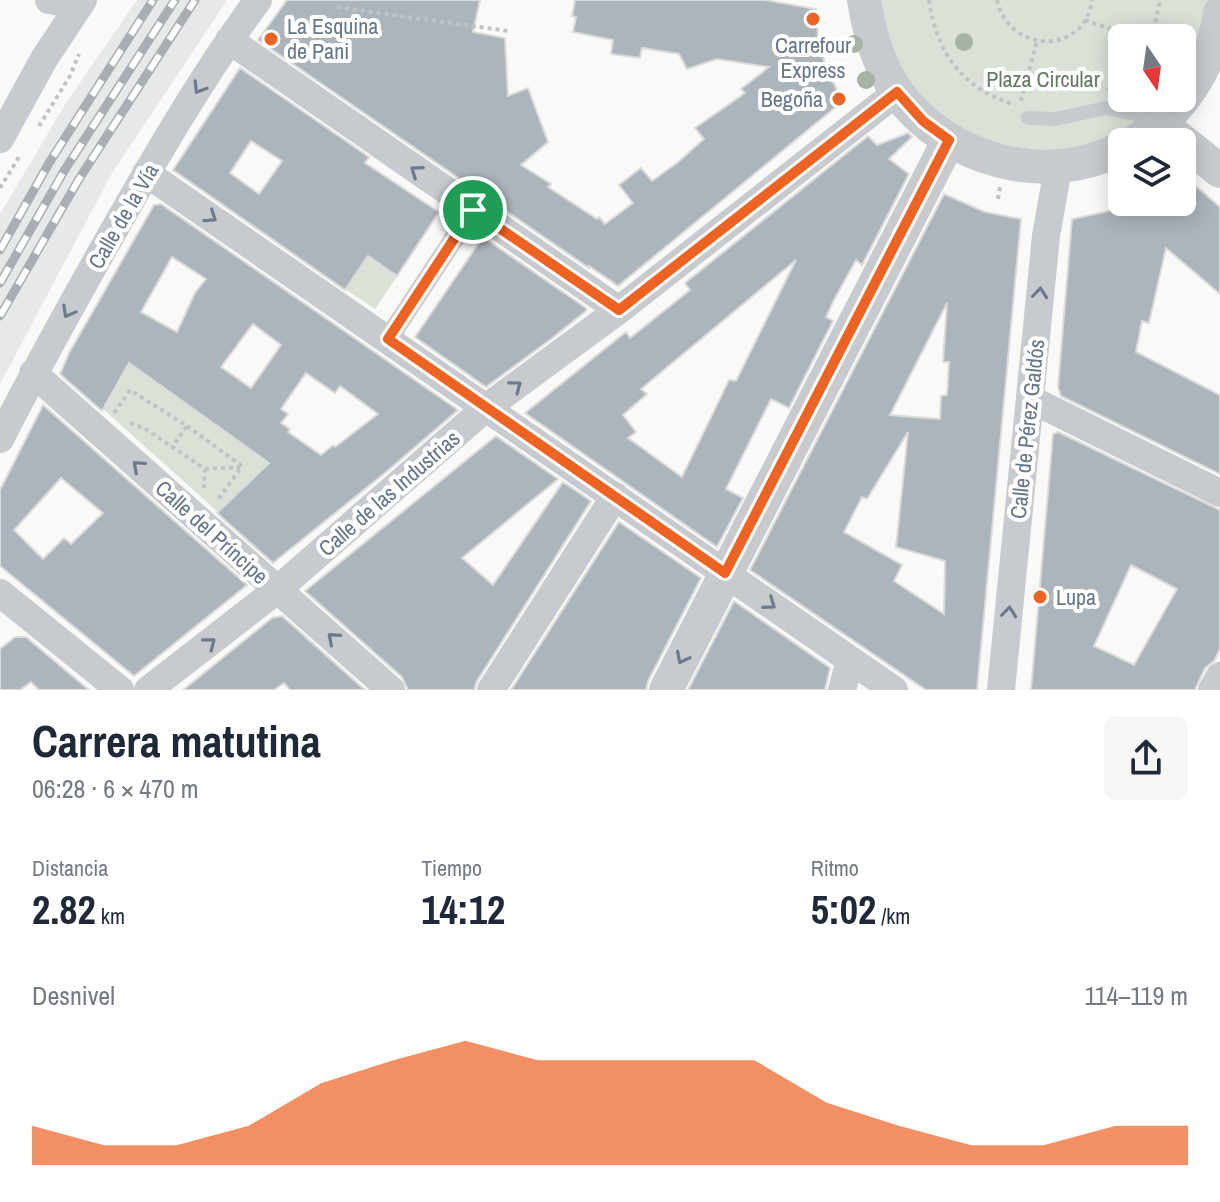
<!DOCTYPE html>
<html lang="es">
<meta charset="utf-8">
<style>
:root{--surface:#fff;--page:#f6f6f7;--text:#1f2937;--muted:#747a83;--accent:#ee6222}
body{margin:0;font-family:"Archivo Narrow",sans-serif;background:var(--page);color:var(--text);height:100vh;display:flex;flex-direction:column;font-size:30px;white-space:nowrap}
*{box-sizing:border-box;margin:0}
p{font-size:26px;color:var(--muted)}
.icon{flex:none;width:44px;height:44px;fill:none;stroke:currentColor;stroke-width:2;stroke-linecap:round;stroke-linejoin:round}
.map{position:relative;height:690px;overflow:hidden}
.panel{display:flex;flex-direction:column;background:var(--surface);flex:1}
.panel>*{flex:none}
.needle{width:52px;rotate:167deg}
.fabs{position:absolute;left:1108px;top:24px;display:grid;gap:16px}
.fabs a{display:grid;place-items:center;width:88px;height:88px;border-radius:12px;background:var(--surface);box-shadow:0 4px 20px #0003;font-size:40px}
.pin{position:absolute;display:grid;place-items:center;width:68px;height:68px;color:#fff;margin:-34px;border:4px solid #fff;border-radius:50%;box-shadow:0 2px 8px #0007}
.round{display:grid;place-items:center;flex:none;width:84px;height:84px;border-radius:12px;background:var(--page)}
.headline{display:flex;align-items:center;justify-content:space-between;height:136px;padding:0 32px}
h1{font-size:44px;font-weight:700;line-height:60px}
.stats{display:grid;grid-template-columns:repeat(3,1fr);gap:12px;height:136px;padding:8px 32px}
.stats div{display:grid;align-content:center}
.stats b{font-size:40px;font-weight:700}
.stats small{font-size:22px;font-weight:400}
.stats p{font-size:22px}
.chart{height:224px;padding:16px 32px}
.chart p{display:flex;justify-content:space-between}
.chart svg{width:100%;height:144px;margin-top:8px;fill:var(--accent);opacity:.7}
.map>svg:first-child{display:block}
</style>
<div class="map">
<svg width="1220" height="690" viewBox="0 0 1220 690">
<rect width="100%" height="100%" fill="#f9f9f7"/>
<!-- built -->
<path fill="#e7e8e8" d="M137,0h90l-115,173 -112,211v-170l66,-111z"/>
<!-- green -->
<path fill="#dae1d7" d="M874,0h339l-31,87v-49h-60v60h50l-18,20 -70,35 -101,-5 -79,-61z
M368,256l29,20 -22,33 -30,-20z
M128,363l141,100 -51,49 -115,-103z"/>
<!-- building -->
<path fill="#adb5bc" stroke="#dbdbd9" stroke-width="2" fill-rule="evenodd" d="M287,0h193l-7,32 32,6 3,58 20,-8 20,54 -27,23 30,19 -3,3 49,32 2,-2 6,7 28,-21 -14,-18 22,-17 11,13 25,-18 27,-24 -9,-11 50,-35 -4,-4 28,-22 -52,-8 -30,10 -8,-15 -37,-6 -2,10 -29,-4 2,-14 -40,-8 3,-15 -4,-1 3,-16h190l51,9 2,28 8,31 17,33 -225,185 -29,-20v2l-331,-228z
M240,68l129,89 -4,6 74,49 -42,64 -29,-20 -23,34 -172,-120zM251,141l31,20 -23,33 -29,-21z
M908,133l4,4 -23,22 20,15 -47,91 -6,-5 -22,40 -8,17 7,4 -44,87 -18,-9 -45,90 17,9 -26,49 -192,-134 101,-81 4,6 60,-48 -5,-7 183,-147 9,9zM796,260l-60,121 -7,-1 -47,97 -54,-39 8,-6 -13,-17 24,-21 -6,-5z
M1182,174l38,33v87l-54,-46 -17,75 -7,-2 -6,31 84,43v79l-159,-78 -3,-9 14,-168 33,-7 27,-10h50z
M944,194l41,18 36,7 -44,471h-51l-176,-120zM947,303l-4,59h6l-2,33 -6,1 -1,23 -50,-4zM908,432l-12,115 49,14 -1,53 -50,-33 8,-16 -58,-33 18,-35 5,2z
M161,204l297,206 -72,62 -113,91 -56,-50 52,-50 -140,-100 -27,48 -42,-37 9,-21 85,-148zM172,257l34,22 -11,14 -18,39 -36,-20zM253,324l28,21 -30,43 -30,-21zM306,373l29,20 5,-7 38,28 -43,33 -2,-2 -12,10 -33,-23 2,-3 -9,-6 7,-9 -7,-5z
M483,237l103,71v3l-35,28 -65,48 -71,-50z
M43,405l204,180 -113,91 -134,-110v-76zM61,478l42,35 -32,31 -7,-6 -21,21 -29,-29z
M1058,432l162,78v139l-6,12 -9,7 -10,22h-164l22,-256zM1131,565l46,24 -43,76 -40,-19z
M496,436l62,43 -96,79 31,27 70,-103 28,19 -114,180 -3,9h-66l-6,-13 -97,-86z
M619,522l82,56 -53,103 -2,9h-135z
M734,601l96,67 -5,22h-137z
M282,616l83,74h-75l-6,-7 -10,7h-91l89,-72z
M15,637h11l63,53h-50l-8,-8 -11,8h-20v-41z"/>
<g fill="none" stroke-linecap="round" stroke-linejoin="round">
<!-- path -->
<path stroke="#c0c3c5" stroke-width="4" stroke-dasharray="4 4" stroke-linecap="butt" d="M929,0c8,54 33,88 86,105
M997,0c12,54 88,56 95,0
M337,7l171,24
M1085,20l50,18
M1152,38l8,-38
M1107,90l15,-11
M1021,101l16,-60
M39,126l31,-50 9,-22
M0,188l19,-31
M998,199l2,-12
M114,413l16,-23 57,36 -15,21
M130,423l14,5 61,41 -1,19
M187,426l55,40 -25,35
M205,469l35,-2"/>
<!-- service -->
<path stroke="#c7cace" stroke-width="14" d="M1028,118l27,1 51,-11 48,10 5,5"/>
<!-- pedestrian -->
<path stroke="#c7cace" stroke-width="20" d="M388,339l85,-129"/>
<!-- minor -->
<path stroke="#c7cace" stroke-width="28" d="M49,0l30,5
M229,40l390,270
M0,139l44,-80 39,-59
M146,173l748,517
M33,373l358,317
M1030,399l190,94
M0,439c35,-68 72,-135 110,-202 46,-81 93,-162 148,-237
M0,593l120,97
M148,690l129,-100 210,-183 132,-97 278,-218
M491,690l124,-194
M842,690l8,-30
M1001,690l45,-454 12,-68
M1212,690l8,-14"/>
<!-- tertiary -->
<path stroke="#c7cace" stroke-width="34" d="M864,0c5,32 14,65 33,92 50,69 149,96 225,56
M1161,124l59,47
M1134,142c47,-28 78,-76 86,-129
M666,690l283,-550"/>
<defs>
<path id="rail" d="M0,250l49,-87 104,-163
M0,283l64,-112 111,-171
M0,316l79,-137 116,-179"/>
</defs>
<!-- rail casing -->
<use href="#rail" stroke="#a9aeb5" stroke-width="9"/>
<!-- rail -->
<use href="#rail" stroke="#fff" stroke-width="6" stroke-dasharray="18" stroke-linecap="butt"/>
</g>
<!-- trees -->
<g fill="#a8b3a5">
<circle cx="964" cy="42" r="9"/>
<circle cx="854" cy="44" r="9"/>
<circle cx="866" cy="80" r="9"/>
</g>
<!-- one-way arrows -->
<defs><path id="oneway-chevron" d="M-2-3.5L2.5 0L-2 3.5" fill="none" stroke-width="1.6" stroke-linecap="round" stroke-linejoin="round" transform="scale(2)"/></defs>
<g stroke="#6b7b8c">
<use href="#oneway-chevron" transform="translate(199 88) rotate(122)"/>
<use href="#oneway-chevron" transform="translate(416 171) rotate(-145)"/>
<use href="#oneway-chevron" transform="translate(211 217) rotate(34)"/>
<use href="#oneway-chevron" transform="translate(1040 293) rotate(-84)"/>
<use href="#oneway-chevron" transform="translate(68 312) rotate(119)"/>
<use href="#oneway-chevron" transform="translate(516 386) rotate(-37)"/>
<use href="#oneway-chevron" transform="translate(138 466) rotate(-138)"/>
<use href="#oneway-chevron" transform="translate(770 604) rotate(35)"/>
<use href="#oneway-chevron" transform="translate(1009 612) rotate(-84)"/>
<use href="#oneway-chevron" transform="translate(333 638) rotate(-139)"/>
<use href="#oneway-chevron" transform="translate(210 643) rotate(-38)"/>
<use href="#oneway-chevron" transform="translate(682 658) rotate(117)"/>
</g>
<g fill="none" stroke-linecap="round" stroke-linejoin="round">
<defs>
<path id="route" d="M897,92l26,29 26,19 -224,433 -337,-234 85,-129 146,100z"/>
</defs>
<!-- route casing -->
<use href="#route" stroke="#fff" stroke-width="16"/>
<!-- route -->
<use href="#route" stroke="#ee6222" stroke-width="10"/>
</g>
<!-- markers -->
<g fill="#ee6222" stroke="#fff" stroke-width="3">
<circle cx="813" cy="19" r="8"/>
<circle cx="271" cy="39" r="8"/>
<circle cx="839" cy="99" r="8"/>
<circle cx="1040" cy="597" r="8"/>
</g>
<g text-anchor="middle" stroke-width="8" stroke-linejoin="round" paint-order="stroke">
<!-- poi labels -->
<g font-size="22" fill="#667789" stroke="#fff" text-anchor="start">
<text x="287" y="34">La Esquina<tspan x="287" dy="25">de Pani</tspan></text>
<text x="813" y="53" text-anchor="middle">Carrefour<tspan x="813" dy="25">Express</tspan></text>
<text x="823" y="107" text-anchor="end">Begoña</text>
<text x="1056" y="605">Lupa</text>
</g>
<!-- park labels -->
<g font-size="22" fill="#657a62" stroke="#fff">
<text x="1043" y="87">Plaza Circular</text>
</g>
<!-- street labels -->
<g font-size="22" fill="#667789" stroke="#fff">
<text transform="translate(123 216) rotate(-60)" y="8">Calle de la Vía</text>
<text transform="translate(1027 429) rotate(-84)" y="8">Calle de Pérez Galdós</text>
<text transform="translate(389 493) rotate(-41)" y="8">Calle de las Industrias</text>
<text transform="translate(212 532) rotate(42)" y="8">Calle del Príncipe</text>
</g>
</g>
</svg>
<div class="fabs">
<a><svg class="needle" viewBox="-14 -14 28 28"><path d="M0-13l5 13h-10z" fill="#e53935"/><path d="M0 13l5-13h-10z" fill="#747a83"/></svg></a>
<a><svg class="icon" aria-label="layers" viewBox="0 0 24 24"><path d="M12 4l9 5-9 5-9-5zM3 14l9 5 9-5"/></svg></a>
</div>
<div class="pin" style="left:473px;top:210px;background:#1e9e55"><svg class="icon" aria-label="arrive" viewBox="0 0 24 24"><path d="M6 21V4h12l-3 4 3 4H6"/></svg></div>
</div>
<section class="panel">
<div class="headline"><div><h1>Carrera matutina</h1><p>06:28 · 6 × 470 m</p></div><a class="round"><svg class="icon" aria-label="share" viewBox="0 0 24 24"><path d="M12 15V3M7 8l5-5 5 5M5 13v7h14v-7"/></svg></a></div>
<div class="stats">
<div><p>Distancia</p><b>2.82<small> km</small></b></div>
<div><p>Tiempo</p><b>14:12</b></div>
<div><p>Ritmo</p><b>5:02<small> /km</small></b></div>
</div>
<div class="chart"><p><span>Desnivel</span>114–119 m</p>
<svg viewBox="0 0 160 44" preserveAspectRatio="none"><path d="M0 44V32L10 38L20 38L30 32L40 19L50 12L60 6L70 12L80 12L90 12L100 12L110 25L120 32L130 38L140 38L150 32L160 32V44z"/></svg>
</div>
</section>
